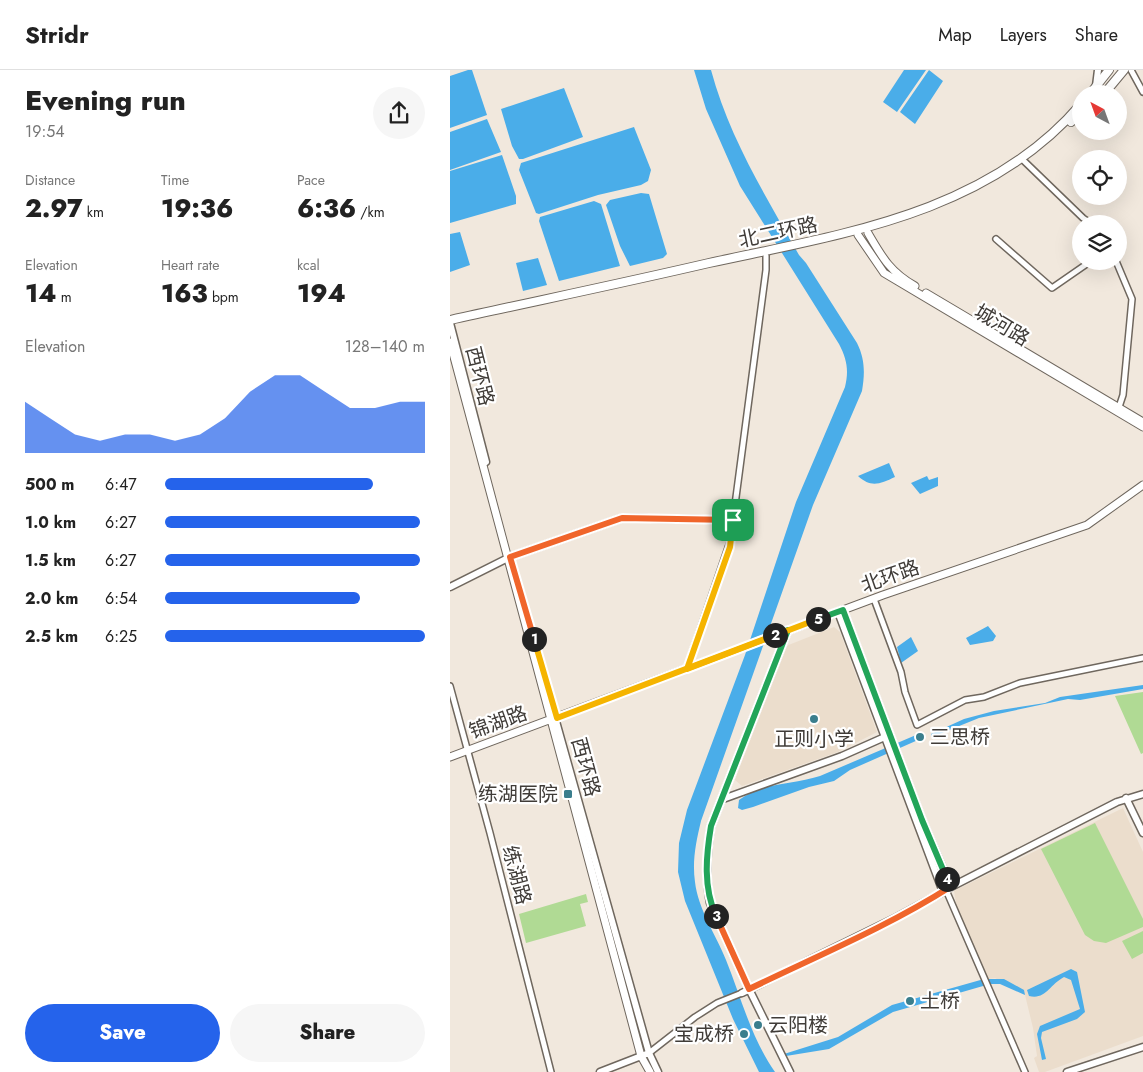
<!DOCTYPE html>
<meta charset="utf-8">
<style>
:root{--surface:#fff;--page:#f6f6f6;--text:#222;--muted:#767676;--line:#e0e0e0;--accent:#2563eb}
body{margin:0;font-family:Jost,"Noto Sans SC",sans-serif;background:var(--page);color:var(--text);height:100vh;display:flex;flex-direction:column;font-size:19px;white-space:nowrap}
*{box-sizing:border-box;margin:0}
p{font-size:16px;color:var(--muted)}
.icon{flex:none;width:28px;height:28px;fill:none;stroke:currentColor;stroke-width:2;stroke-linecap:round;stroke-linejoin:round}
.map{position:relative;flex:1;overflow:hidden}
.details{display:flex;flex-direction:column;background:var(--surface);width:450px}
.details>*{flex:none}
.needle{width:32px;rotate:319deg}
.fabs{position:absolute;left:622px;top:15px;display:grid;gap:10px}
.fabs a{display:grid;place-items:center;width:55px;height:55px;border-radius:50%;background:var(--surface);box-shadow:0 5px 20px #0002;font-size:25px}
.pin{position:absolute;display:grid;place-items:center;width:42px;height:42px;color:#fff;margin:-21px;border-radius:10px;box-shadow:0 2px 8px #0006}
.km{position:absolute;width:25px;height:25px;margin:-12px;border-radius:50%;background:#222;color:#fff;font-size:14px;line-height:25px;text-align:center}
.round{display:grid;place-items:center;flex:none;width:52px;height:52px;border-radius:26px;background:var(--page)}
.head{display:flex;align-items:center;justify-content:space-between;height:85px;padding:0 25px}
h1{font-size:28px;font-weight:800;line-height:38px}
.metrics{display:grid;grid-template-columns:repeat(3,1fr);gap:8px;height:85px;padding:5px 25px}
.metrics div{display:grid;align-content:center}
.metrics b{font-size:25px;font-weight:800}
.metrics small{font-size:14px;font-weight:400}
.metrics p{font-size:14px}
.chart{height:140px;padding:10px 25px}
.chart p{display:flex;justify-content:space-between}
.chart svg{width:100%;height:90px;margin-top:5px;fill:var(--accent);opacity:.7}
.action{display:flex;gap:10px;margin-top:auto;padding:10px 25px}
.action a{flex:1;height:58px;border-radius:30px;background:var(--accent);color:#fff;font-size:20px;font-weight:800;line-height:58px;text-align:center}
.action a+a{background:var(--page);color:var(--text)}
ul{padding:0 25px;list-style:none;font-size:16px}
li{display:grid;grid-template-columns:80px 60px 1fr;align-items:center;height:38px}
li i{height:12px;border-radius:6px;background:var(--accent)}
header{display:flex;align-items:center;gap:30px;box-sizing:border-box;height:70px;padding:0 25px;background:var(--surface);border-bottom:1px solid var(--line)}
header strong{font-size:24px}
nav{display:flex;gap:28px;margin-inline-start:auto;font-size:18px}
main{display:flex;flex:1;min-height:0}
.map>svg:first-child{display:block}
</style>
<header>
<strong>Stridr</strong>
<nav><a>Map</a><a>Layers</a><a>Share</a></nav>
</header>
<main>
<section class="details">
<div class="head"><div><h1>Evening run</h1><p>19:54</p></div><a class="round"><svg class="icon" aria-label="share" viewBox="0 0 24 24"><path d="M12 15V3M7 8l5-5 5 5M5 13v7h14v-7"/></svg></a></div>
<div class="metrics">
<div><p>Distance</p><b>2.97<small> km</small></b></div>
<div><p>Time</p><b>19:36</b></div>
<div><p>Pace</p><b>6:36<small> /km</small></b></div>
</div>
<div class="metrics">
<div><p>Elevation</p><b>14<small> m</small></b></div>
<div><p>Heart rate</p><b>163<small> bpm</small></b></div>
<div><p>kcal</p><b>194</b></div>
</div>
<div class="chart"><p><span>Elevation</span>128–140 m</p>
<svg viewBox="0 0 160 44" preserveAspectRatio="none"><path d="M0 44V19L10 27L20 35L30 38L40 35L50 35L60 38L70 35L80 27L90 14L100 6L110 6L120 14L130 22L140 22L150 19L160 19V44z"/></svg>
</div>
<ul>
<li><b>500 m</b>6:47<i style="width:80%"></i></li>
<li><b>1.0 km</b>6:27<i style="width:98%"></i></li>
<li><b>1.5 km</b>6:27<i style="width:98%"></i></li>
<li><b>2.0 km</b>6:54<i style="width:75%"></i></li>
<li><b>2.5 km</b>6:25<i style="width:100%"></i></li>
</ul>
<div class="action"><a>Save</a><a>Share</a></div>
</section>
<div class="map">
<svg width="693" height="1002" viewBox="0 0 693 1002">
<rect width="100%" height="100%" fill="#f1e8dd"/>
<!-- built -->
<path fill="#ebddcc" d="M384,557l6,5 37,100 -39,20 -96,34 -7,-6 26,-74 25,-60z
M673,738l20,44v184l-98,36h-6l-5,-14 3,-2 -4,-28 -8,-33 -30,-17 -7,1 -31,-70 -3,-18z"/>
<!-- green -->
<path fill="#b0da94" d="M693,622v61l-2,1 -26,-58z
M645,753l48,96v8l-37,16 -12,-2 -9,-6 -44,-86z
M136,824l2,8 -8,2 6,22 -60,17 -7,-29z
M693,861v22l-11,6 -10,-18z"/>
<!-- water -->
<path fill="#4aade9" d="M18,0h4l15,45 -37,13v-52z
M244,0h17c18,67 54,125 88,185l7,8 51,80c8,16 8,30 5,48l-49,114 -112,316c-5,21 -9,40 -6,61 3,27 21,53 31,78 15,37 25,78 49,112h-16l-26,-53 -48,-118 -7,-29 1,-29 8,-33 58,-155 51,-153 49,-115c4,-16 2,-28 -6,-43l-99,-158 -34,-77z
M454,0h22l-29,42 -14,-10z
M479,0l14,11 -28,43 -15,-12z
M114,18l19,49 -60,22h-4l-7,-13 -11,-37z
M37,49l14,33 -51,18v-38z
M184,57l17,43 -3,11 -7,4 -43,10 -59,19 -3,-1 -17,-43 2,-7z
M52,85l14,41v8l-66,19v-52z
M191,123l8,1 18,60 -4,4 -33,8 -10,-20 -14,-41 4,-5z
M144,131l7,3 19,62 -61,15 -20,-60 1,-4z
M10,162l10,33 -20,7v-38z
M88,188l9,27 -24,6 -7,-28z
M439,393l6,14c-15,7 -24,11 -37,-1z
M477,406l2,4 9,-3v9l-18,8 -9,-11z
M538,556l8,10 -3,5 -23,4 -4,-7z
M461,567l7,14 -17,12 -4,-16z
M693,615v4l-63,11 -12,-1 -89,19 -47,19 -1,-3 33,-15 30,-8 51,-8 15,-6z
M466,665l2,5 -68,30 -16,11 -25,6 -56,20 -11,3 -4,-2 1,-8c24,-18 53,-15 81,-24z
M621,899l6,3 8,40 -8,7 -35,13 -1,6 5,21 -4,1 -5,-26 3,-8 40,-17 -9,-29 -7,-3c-15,8 -18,23 -35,19l-2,-6z
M534,909h20l20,11 1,5 -25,-11h-10l-97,28 -64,37 -43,7 -2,-2 54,-17 54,-32z"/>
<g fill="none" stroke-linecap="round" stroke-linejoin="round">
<defs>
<path id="minor" d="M681,0l12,22
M574,91l59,57 9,6
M546,169l56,49 39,-27
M666,191l16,38 -9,96 -5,15
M424,529l27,73 4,20 12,33 48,-25 19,-3 36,-14 123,-25
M237,598l46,-135v-13l33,-250v-14
M0,616l40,147 61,239
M496,820l79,182
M199,983l46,-36 22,-14 25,-10"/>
<path id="tertiary" d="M646,16l2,-16
M0,253l36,139
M0,517l60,-30 112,-39 111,2
M72,530l127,453 9,19
M393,540l79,210 29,67
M338,560l-77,196c-4,25 -6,51 -1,77l39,86 41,83
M676,728l17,35
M273,729l119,-43 45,-20
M499,818l168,-86 26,-8
M292,923l155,-76 46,-25 -105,-280
M150,1002l49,-19
M617,1002l76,-25"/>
<path id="secondary" d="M418,163c14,24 22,39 47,53
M408,165l26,38 259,154
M476,223l217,129
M0,272l191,714 9,16
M0,687l433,-162 204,-70 56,-40"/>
<path id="primary" d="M640,24l19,-24
M654,24l20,-24
M621,52l10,-9
M0,250c86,-19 173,-37 259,-57 133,-29 278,-49 372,-159"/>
</defs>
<!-- minor casing -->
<use href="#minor" stroke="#6f675e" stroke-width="8"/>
<!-- tertiary casing -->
<use href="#tertiary" stroke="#6f675e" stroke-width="9"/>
<!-- secondary casing -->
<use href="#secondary" stroke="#6f675e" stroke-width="9"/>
<!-- primary casing -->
<use href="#primary" stroke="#6f675e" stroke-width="10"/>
<!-- minor -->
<use href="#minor" stroke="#fff" stroke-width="5"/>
<!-- tertiary -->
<use href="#tertiary" stroke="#fff" stroke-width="6"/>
<!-- secondary -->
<use href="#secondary" stroke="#fff" stroke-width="7"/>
<!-- primary -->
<use href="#primary" stroke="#fff" stroke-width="8"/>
</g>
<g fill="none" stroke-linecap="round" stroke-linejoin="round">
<defs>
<path id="split-1" d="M84,569l-24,-82 112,-39 111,2"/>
<path id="split-2" d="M84,569l23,79 218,-83"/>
<path id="split-3" d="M266,846c-13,-29 -10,-60 -5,-90l77,-196 -13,5"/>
<path id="split-4" d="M266,846l33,73c66,-32 140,-63 201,-102l-3,-8"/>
<path id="split-5" d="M368,549l25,-9 79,210 25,59"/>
<path id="split-6" d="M283,450l-3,27 -43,122 131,-50"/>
</defs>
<!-- split-1 casing -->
<use href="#split-1" stroke="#fff" stroke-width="10"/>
<!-- split-2 casing -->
<use href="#split-2" stroke="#fff" stroke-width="10"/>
<!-- split-3 casing -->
<use href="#split-3" stroke="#fff" stroke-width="10"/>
<!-- split-4 casing -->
<use href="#split-4" stroke="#fff" stroke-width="10"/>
<!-- split-5 casing -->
<use href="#split-5" stroke="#fff" stroke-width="10"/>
<!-- split-6 casing -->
<use href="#split-6" stroke="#fff" stroke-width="10"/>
<!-- split-1 -->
<use href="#split-1" stroke="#f0652b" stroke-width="6"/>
<!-- split-2 -->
<use href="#split-2" stroke="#f5b400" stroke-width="6"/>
<!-- split-3 -->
<use href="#split-3" stroke="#22a559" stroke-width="6"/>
<!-- split-4 -->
<use href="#split-4" stroke="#f0652b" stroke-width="6"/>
<!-- split-5 -->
<use href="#split-5" stroke="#22a559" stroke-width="6"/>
<!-- split-6 -->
<use href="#split-6" stroke="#f5b400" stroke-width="6"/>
</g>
<!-- markers -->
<g fill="#3a7e8d" stroke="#fff" stroke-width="2">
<circle cx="364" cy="649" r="5"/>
<circle cx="470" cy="667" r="5"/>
<rect x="113" y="719" width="10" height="10" rx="2.5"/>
<circle cx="460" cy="931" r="5"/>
<circle cx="308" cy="955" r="5"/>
<circle cx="294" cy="964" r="5"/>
</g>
<g text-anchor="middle" stroke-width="4.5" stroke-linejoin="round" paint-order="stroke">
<!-- street labels -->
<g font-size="20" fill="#403c38" stroke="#fff">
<text transform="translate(328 162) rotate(-12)" y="7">北二环路</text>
<text transform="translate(552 255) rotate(31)" y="7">城河路</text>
<text transform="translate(30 306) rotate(76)" y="7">西环路</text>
<text transform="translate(440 506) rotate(-19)" y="7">北环路</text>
<text transform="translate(48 652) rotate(-20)" y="7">锦湖路</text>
<text transform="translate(136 697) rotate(75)" y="7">西环路</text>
<text transform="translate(67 805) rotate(75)" y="7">练湖路</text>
</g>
<!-- poi labels -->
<g font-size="20" fill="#403c38" stroke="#fff" text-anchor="start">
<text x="480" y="674">三思桥</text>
<text x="364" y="676" text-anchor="middle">正则小学</text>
<text x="108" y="731" text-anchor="end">练湖医院</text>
<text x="470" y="938">土桥</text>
<text x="318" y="962">云阳楼</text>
<text x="284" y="971" text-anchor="end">宝成桥</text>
</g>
</g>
</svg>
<div class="fabs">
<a><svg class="needle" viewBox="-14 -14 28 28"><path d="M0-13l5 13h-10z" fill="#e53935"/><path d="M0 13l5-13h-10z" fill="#767676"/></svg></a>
<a><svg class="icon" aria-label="locate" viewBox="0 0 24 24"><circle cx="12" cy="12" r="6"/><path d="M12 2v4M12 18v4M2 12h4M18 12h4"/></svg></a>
<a><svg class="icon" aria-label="layers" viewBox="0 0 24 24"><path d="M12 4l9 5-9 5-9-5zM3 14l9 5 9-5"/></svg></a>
</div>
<div class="pin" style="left:283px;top:450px;background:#1e9e55"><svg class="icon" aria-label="arrive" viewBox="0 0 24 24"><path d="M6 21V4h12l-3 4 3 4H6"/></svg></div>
<b class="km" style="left:84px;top:569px">1</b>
<b class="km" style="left:325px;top:565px">2</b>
<b class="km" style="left:266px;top:846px">3</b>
<b class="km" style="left:497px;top:809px">4</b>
<b class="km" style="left:368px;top:549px">5</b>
</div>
</main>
